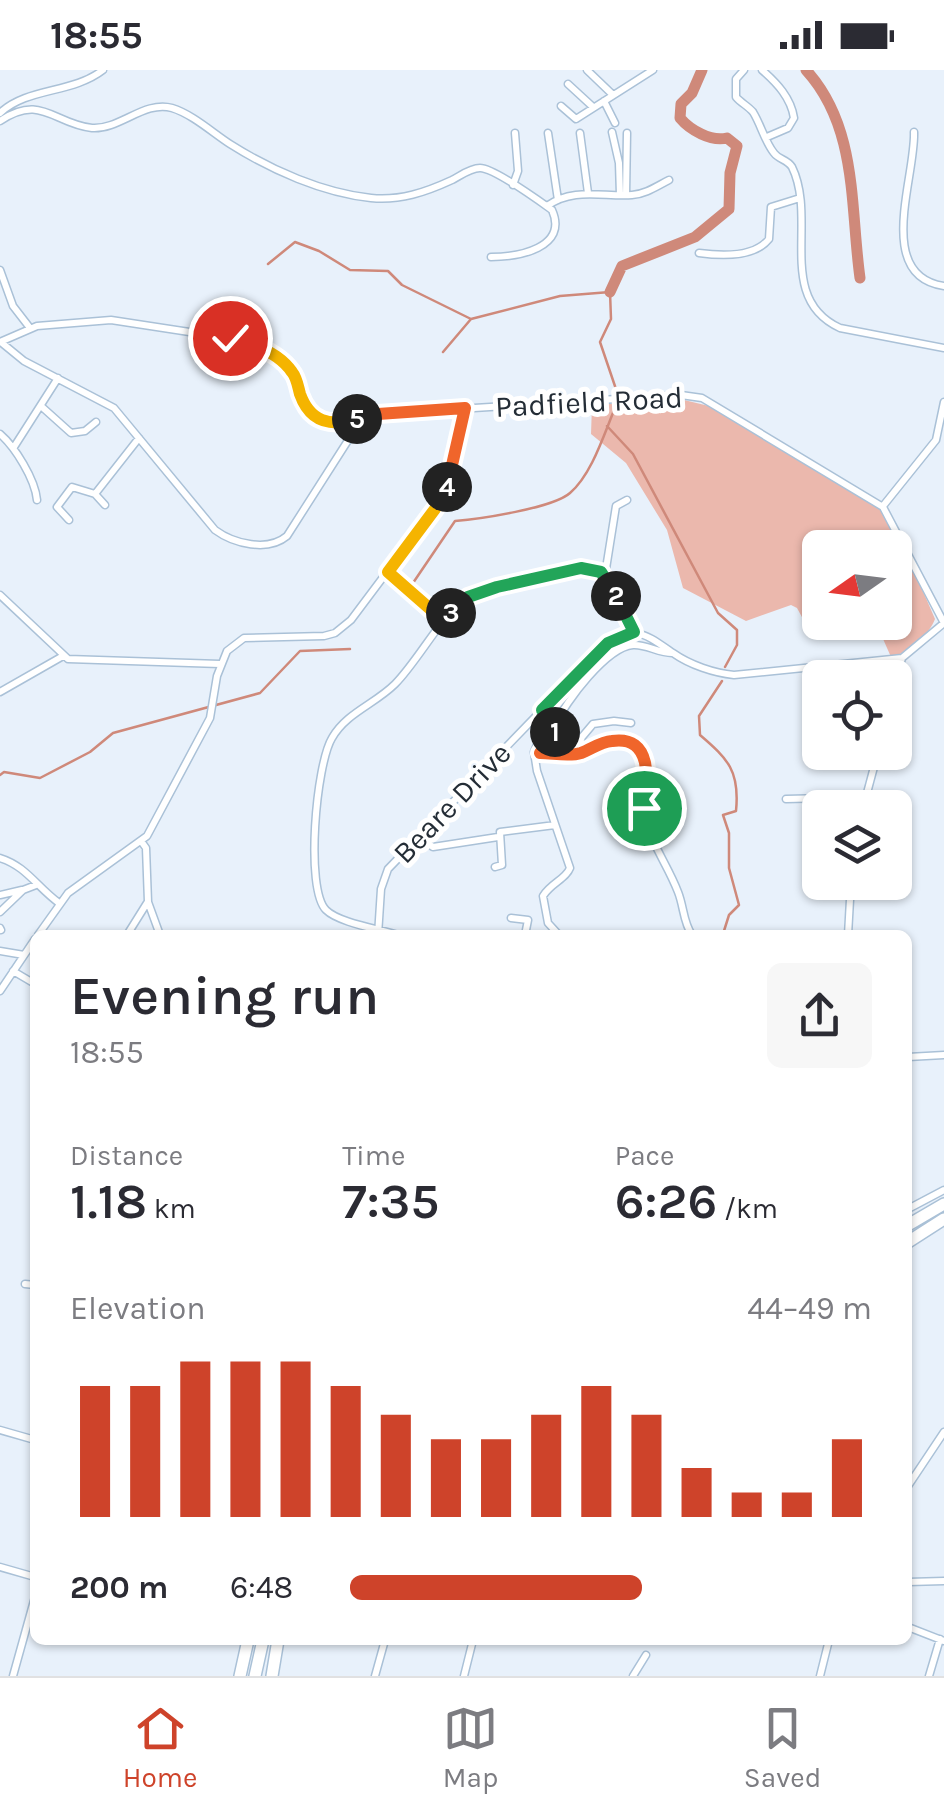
<!DOCTYPE html>
<meta charset="utf-8">
<style>
:root{--surface:#fff;--page:#f7f7f7;--text:#2b2b33;--muted:#7c7c81;--line:#e1e1e2;--accent:#ce432a}
body{margin:0;font-family:Karla,sans-serif;background:var(--page);color:var(--text);height:100vh;display:flex;flex-direction:column;font-size:38px;white-space:nowrap}
*{box-sizing:border-box;margin:0}
p{font-size:32px;color:var(--muted)}
.icon{flex:none;width:55px;height:55px;fill:none;stroke:currentColor;stroke-width:2;stroke-linecap:round;stroke-linejoin:round}
.map{position:relative;flex:1;overflow:hidden}
.sheet{position:absolute;left:30px;top:860px;width:882px;height:715px;display:flex;flex-direction:column;background:var(--surface);border-radius:15px;box-shadow:0 2px 8px #0004}
.sheet>*{flex:none}
.needle{width:65px;rotate:256deg}
.controls{position:absolute;left:802px;top:460px;display:grid;gap:20px}
.controls a{display:grid;place-items:center;width:110px;height:110px;border-radius:15px;background:var(--surface);box-shadow:0 2px 8px #0004;font-size:50px}
.pin{position:absolute;display:grid;place-items:center;width:85px;height:85px;color:#fff;margin:-42px;border:5px solid #fff;border-radius:50%;box-shadow:0 2px 10px #0007}
.km{position:absolute;width:50px;height:50px;margin:-25px;border-radius:50%;background:#222;color:#fff;font-size:28px;line-height:50px;text-align:center}
.round{display:grid;place-items:center;flex:none;width:105px;height:105px;border-radius:15px;background:var(--page)}
.head{display:flex;align-items:center;justify-content:space-between;height:170px;padding:0 40px}
h1{font-size:55px;font-weight:600;line-height:75px}
.figures{display:grid;grid-template-columns:repeat(3,1fr);gap:15px;height:170px;padding:10px 40px}
.figures div{display:grid;align-content:center}
.figures b{font-size:50px;font-weight:600}
.figures small{font-size:28px;font-weight:400}
.figures p{font-size:28px}
.chart{height:280px;padding:20px 40px}
.chart p{display:flex;justify-content:space-between}
.chart svg{width:100%;height:180px;margin-top:10px;stroke:var(--accent);stroke-width:6}
ul{padding:0 40px;list-style:none;font-size:32px}
li{display:grid;grid-template-columns:160px 120px 1fr;align-items:center;height:75px}
li i{height:25px;border-radius:12px;background:var(--accent)}
.status{display:flex;justify-content:space-between;align-items:center;height:70px;padding:0 50px;background:var(--surface);direction:ltr}
.status svg{height:28px;fill:currentColor}
.tabs{display:flex;justify-content:space-around;align-items:center;height:140px;border-top:2px solid var(--line);background:var(--surface);font-size:28px;color:var(--muted)}
.tabs a{display:grid;justify-items:center;gap:5px}
.tabs .active{color:var(--accent)}
.map>svg:first-child{display:block}
</style>
<div class="status"><b>18:55</b><svg viewBox="0 0 49 12"><path d="M0 12V9h3v3zM5 12V6h3v6zM10 12V3h3v9zM15 12V0h3v12zM26 1h20v11H26zM47 4h2v5h-2z"/></svg></div>
<div class="map">
<svg width="944" height="1606" viewBox="0 0 944 1606">
<rect width="100%" height="100%" fill="#e8f1fb"/>
<!-- green -->
<path fill="#ebb8ad" d="M680,329l37,9 166,100 11,16 41,95c-5,15 -28,35 -44,38l-15,-34 19,-1v-74h-75v72l-17,-1 -6,-11 -6,-3 -45,16 -63,-33 -16,-58 -41,-67 -35,-29 1,-29z"/>
<g fill="none" stroke-linecap="round" stroke-linejoin="round">
<!-- stream -->
<path stroke="#cf897a" stroke-width="2.5" d="M268,194l27,-22 24,9 31,19 38,1 14,14 69,34 89,-23 50,-4 1,27 -11,23 18,53
M443,282l28,-33
M607,356l26,28 85,159 19,17v15l-12,22
M413,513l42,-62c25,-2 98,-13 115,-28 22,-19 34,-59 45,-85
M0,705l4,-3 36,6 50,-26 23,-19 147,-40 40,-42 50,-2
M717,865l6,-1 6,-19 10,-10 -10,-37v-35l-6,-18 13,-4c4,-40 -8,-52 -36,-76l-1,-19 23,-35"/>
<!-- river -->
<path stroke="#cf897a" stroke-width="11" d="M806,0c52,57 44,136 54,208
M610,222l12,-26 73,-29 34,-28 1,-36 7,-27 -10,-8c-16,4 -37,-8 -47,-20l1,-14 11,-11 10,-23"/>
<defs>
<path id="minor" d="M587,0l26,25
M744,0l-8,9v18c5,6 12,9 17,15 8,13 12,30 21,41 5,7 13,6 18,14 26,53 -17,131 48,161l104,20
M762,0c15,13 29,28 32,48l-6,10 -21,9
M568,14l25,23
M604,31l11,22
M561,36l15,13 77,-49
M0,43c28,-26 72,-19 103,-43
M0,51c41,-28 54,3 92,7 27,2 53,-28 80,-20 20,6 41,25 58,36 41,26 93,49 141,54 29,3 55,-6 81,-18 8,-4 18,-12 28,-12 14,0 58,32 72,42 17,38 -34,47 -61,47
M612,62l7,31 1,32
M914,62c2,44 -40,144 30,154
M548,63l10,67
M580,63l8,60
M513,115l5,-14 -3,-38
M626,125l1,-62
M547,136c26,-19 56,-9 85,-11 14,-1 25,-9 37,-15
M699,183c22,3 55,5 70,-14l2,-32 29,-9
M0,200l13,36 17,22
M0,272l37,-16 74,-6 111,17 34,9 27,17 11,11 13,35 11,11 23,3 37,-9 303,-19 21,3 181,109 61,116
M2,273l22,18 90,47 101,122c19,14 53,22 72,6l76,-119
M42,337l29,26 14,-2 11,-9
M0,364c15,13 35,45 37,66
M14,377l44,-69
M95,424l44,-56
M883,436l53,-66 8,-38
M69,450l-12,-13 15,-20 23,7 10,11
M388,502l57,50
M605,505l11,-69 11,-6
M0,525l68,64 152,5
M895,615l7,-27 42,-35
M0,622l63,-36
M549,646l-15,36 3,19 33,97c-4,11 -19,15 -27,28l5,27 11,12
M556,654c9,-22 51,-77 77,-79 13,-1 25,8 39,8
M534,682c15,1 33,5 47,1 15,-4 26,-16 43,-12 39,8 15,56 22,81 7,24 23,46 32,70 6,15 5,30 14,43
M540,683l14,-19v-14
M576,683l6,-16 11,-13 21,-3 17,2
M786,729l80,-2
M863,738l15,-56
M418,767l15,10 65,-10
M141,771l5,7 2,54 12,33
M0,788c26,8 37,29 59,45
M495,797l7,-2 -2,-33 55,-7
M0,825l22,-5
M0,842l23,-22 13,-5
M511,848l17,2 -3,15
M0,858l1,2
M38,865l30,-42 79,-57 63,-118 7,-42 10,-25 17,-13 80,-2 11,-3 16,-13 90,-120 10,-27 14,-65
M127,865l20,-32
M378,865l3,-46 7,-20 214,-221c31,-25 42,-15 71,5 17,12 41,20 61,22l168,-17
M398,865c-18,-6 -59,-12 -72,-25 -21,-21 -10,-145 6,-172 14,-25 43,-34 63,-54 22,-22 46,-67 68,-84 26,-19 85,-24 118,-32l14,1 14,13 25,50
M848,865l3,-53
M0,881l24,4
M13,901l22,13
M0,921l35,-52
M908,987l36,-2
M908,1139l36,-19
M25,1214l10,1
M0,1360l35,10
M908,1416l36,-54
M0,1497l35,10
M908,1512l36,-1
M908,1557l36,14
M13,1606l22,-79
M375,1606l10,-36
M464,1606l9,-36
M633,1606l13,-21
M820,1606l9,-36
M929,1606l11,-37"/>
<path id="motorway" d="M908,1155l36,-21
M908,1172l36,-23
M240,1606l8,-36
M255,1606l8,-36
M272,1606l6,-36"/>
</defs>
<!-- minor casing -->
<use href="#minor" stroke="#aac1d7" stroke-width="9"/>
<!-- motorway casing -->
<use href="#motorway" stroke="#aac1d7" stroke-width="14"/>
<!-- minor -->
<use href="#minor" stroke="#fff" stroke-width="6"/>
<!-- motorway -->
<use href="#motorway" stroke="#fff" stroke-width="11"/>
</g>
<g fill="none" stroke-linecap="round" stroke-linejoin="round">
<defs>
<path id="split-1" d="M555,662l-15,21c13,0 29,4 41,0 11,-4 19,-11 31,-12 41,-6 36,40 32,67"/>
<path id="split-2" d="M555,662l-1,-11 -12,-11 66,-67 26,-11 -18,-36"/>
<path id="split-3" d="M451,543l17,-16 29,-10 84,-19 20,4 15,24"/>
<path id="split-4" d="M447,417l-12,22 -47,63 57,50 6,-9"/>
<path id="split-5" d="M357,349l21,-5 87,-6 -18,79"/>
<path id="split-6" d="M230,268c22,5 49,15 62,34 5,6 6,15 8,22 10,28 30,33 57,25"/>
</defs>
<!-- split-1 casing -->
<use href="#split-1" stroke="#fff" stroke-width="20"/>
<!-- split-2 casing -->
<use href="#split-2" stroke="#fff" stroke-width="20"/>
<!-- split-3 casing -->
<use href="#split-3" stroke="#fff" stroke-width="20"/>
<!-- split-4 casing -->
<use href="#split-4" stroke="#fff" stroke-width="20"/>
<!-- split-5 casing -->
<use href="#split-5" stroke="#fff" stroke-width="20"/>
<!-- split-6 casing -->
<use href="#split-6" stroke="#fff" stroke-width="20"/>
<!-- split-1 -->
<use href="#split-1" stroke="#f0652b" stroke-width="12"/>
<!-- split-2 -->
<use href="#split-2" stroke="#22a559" stroke-width="12"/>
<!-- split-3 -->
<use href="#split-3" stroke="#22a559" stroke-width="12"/>
<!-- split-4 -->
<use href="#split-4" stroke="#f5b400" stroke-width="12"/>
<!-- split-5 -->
<use href="#split-5" stroke="#f0652b" stroke-width="12"/>
<!-- split-6 -->
<use href="#split-6" stroke="#f5b400" stroke-width="12"/>
</g>
<g text-anchor="middle" stroke-width="10" stroke-linejoin="round" paint-order="stroke">
<!-- street labels -->
<g font-size="30" fill="#242d36" stroke="#fff">
<text transform="translate(589 332) rotate(-3)" y="10">Padfield Road</text>
<text transform="translate(452 733) rotate(-46)" y="10">Beare Drive</text>
</g>
</g>
</svg>
<div class="controls">
<a><svg class="needle" viewBox="-14 -14 28 28"><path d="M0-13l5 13h-10z" fill="#e53935"/><path d="M0 13l5-13h-10z" fill="#7c7c81"/></svg></a>
<a><svg class="icon" aria-label="locate" viewBox="0 0 24 24"><circle cx="12" cy="12" r="6"/><path d="M12 2v4M12 18v4M2 12h4M18 12h4"/></svg></a>
<a><svg class="icon" aria-label="layers" viewBox="0 0 24 24"><path d="M12 4l9 5-9 5-9-5zM3 14l9 5 9-5"/></svg></a>
</div>
<div class="pin" style="left:644px;top:738px;background:#1e9e55"><svg class="icon" aria-label="arrive" viewBox="0 0 24 24"><path d="M6 21V4h12l-3 4 3 4H6"/></svg></div>
<div class="pin" style="left:230px;top:268px;background:#d93025"><svg class="icon" aria-label="check" viewBox="0 0 24 24"><path d="M5 12l5 5 9-10"/></svg></div>
<b class="km" style="left:555px;top:662px">1</b>
<b class="km" style="left:616px;top:526px">2</b>
<b class="km" style="left:451px;top:543px">3</b>
<b class="km" style="left:447px;top:417px">4</b>
<b class="km" style="left:357px;top:349px">5</b>
<section class="sheet">
<div class="head"><div><h1>Evening run</h1><p>18:55</p></div><a class="round"><svg class="icon" aria-label="share" viewBox="0 0 24 24"><path d="M12 15V3M7 8l5-5 5 5M5 13v7h14v-7"/></svg></a></div>
<div class="figures">
<div><p>Distance</p><b>1.18<small> km</small></b></div>
<div><p>Time</p><b>7:35</b></div>
<div><p>Pace</p><b>6:26<small> /km</small></b></div>
</div>
<div class="chart"><p><span>Elevation</span>44–49 m</p>
<svg viewBox="0 0 160 44" preserveAspectRatio="none"><path d="M5 44V12M15 44V12M25 44V6M35 44V6M45 44V6M55 44V12M65 44V19M75 44V25M85 44V25M95 44V19M105 44V12M115 44V19M125 44V32M135 44V38M145 44V38M155 44V25"/></svg>
</div>
<ul>
<li><b>200 m</b>6:48<i style="width:56%"></i></li>
</ul>
</section>
</div>
<nav class="tabs">
<a class="active"><svg class="icon" aria-label="home" viewBox="0 0 24 24"><path d="M3 11l9-7 9 7M6 9v11h12V9"/></svg>Home</a>
<a><svg class="icon" aria-label="map" viewBox="0 0 24 24"><path d="M3 6l6-2 6 2 6-2v14l-6 2-6-2-6 2zM9 4v14M15 6v14"/></svg>Map</a>
<a><svg class="icon" aria-label="saved" viewBox="0 0 24 24"><path d="M7 4h10v16l-5-4-5 4z"/></svg>Saved</a>
</nav>
